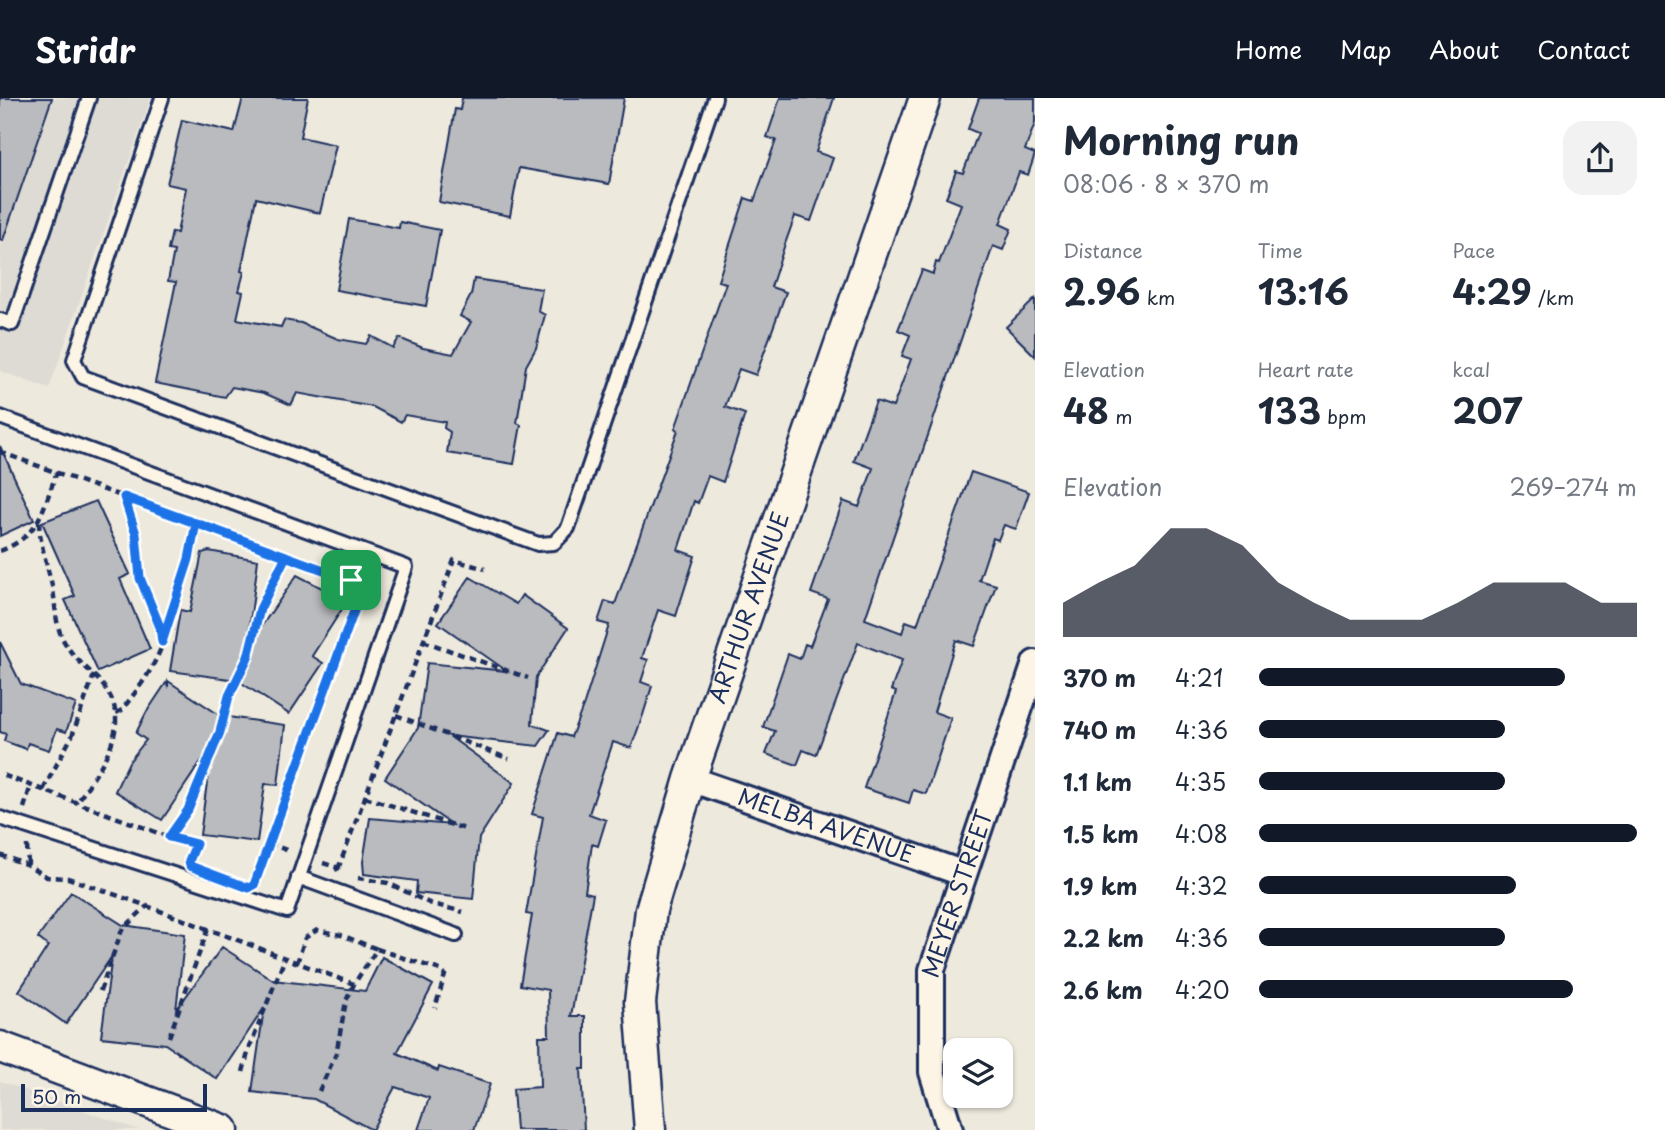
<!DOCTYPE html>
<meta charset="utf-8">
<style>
:root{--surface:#fff;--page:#f2f2f3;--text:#1f2937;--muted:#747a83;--accent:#111827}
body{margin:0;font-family:"Playpen Sans",sans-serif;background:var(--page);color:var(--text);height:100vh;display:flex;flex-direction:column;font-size:26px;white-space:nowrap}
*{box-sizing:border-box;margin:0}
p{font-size:23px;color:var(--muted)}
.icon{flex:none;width:38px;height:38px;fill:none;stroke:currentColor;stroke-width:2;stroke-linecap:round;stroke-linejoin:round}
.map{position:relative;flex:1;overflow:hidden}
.drawer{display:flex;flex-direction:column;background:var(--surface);width:630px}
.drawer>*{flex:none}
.tools{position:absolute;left:943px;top:940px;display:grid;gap:14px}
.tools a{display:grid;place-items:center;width:70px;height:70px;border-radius:14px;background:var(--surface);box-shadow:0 2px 5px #0004;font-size:35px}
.scale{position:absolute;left:21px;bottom:18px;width:186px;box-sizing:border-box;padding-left:7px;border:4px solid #1b2f5e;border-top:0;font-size:19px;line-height:24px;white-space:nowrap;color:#1b2f5e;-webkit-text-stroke:5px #fcf5e5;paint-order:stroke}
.pin{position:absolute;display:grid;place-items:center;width:60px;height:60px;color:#fff;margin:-30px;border-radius:14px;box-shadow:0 4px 10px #0006}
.round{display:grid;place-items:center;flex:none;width:74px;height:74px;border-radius:21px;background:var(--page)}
.overview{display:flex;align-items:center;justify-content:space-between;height:119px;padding:0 28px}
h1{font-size:38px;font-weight:700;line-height:52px}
.metrics{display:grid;grid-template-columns:repeat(3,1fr);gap:10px;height:119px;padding:7px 28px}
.metrics div{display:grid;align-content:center}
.metrics b{font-size:35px;font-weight:700}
.metrics small{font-size:19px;font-weight:400}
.metrics p{font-size:19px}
.chart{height:196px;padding:14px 28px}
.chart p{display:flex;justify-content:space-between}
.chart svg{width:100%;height:126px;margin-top:7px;fill:var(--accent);opacity:.7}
ul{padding:0 28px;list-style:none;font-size:23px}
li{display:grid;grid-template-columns:112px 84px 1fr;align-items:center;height:52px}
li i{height:18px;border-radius:9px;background:var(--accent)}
header{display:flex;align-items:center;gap:42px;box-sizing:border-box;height:98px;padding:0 35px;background:var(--accent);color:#fff}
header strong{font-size:33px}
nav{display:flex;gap:38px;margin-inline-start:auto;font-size:24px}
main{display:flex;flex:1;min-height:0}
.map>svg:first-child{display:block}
</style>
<header>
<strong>Stridr</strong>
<nav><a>Home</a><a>Map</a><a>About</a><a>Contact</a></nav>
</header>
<main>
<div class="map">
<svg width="1035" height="1032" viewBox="0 0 1035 1032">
<rect width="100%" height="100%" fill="#eee9dd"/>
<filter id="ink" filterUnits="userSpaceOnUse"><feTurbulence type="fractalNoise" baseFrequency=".0143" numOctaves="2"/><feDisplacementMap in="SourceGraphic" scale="14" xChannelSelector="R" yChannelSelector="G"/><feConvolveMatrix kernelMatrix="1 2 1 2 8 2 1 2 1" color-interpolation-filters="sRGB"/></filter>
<g filter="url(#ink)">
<!-- built -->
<path fill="#dedbd4" d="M0,0h151l-102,291 -49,-18z
M0,983l139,49h-139z"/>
<!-- building -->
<path fill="#babbbe" stroke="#1b2f5e" stroke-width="2" d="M0,0h52l-49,142h-3z
M243,0h65l-8,39 36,8 -16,68 -64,-15 -15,73 3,1 -5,19 4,1 -6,27 44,8 3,-7 17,3 37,16 28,5 5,-8 22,12 6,-10 24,10 30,6 18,-32 -11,-6 11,-21 3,-16 68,10 -4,22 7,4 -9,33 -10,18 -9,57 4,2 -7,39 -67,-11 3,-21 -6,-4 1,-6 -40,-7 -4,7 -28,-15 -76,-14 -6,12 -27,-12 -32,-6 -7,10 -70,-14 21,-101 -8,-1 6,-30 -6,-1 4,-18 5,1 9,-45 -19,-4 15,-64 52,12z
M462,0h162l-15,86 -90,-16 -9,48 -71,-14 16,-93 5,1z
M780,0h54l-18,54 17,6 -22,63 -16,-5 -10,28 -14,43 15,5 -30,83 -17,-6 -14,38 20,7 -22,68 -15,-6 -10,27 -4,-2 -16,49 17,6 -19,60 -18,-6 -16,48 6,2 -7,22 11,4 -9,29 -12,33 -18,-6 -24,72 17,6 -8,26 -6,-2 -7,48 8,2 -22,122h14v53h-4l3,61h-68l-3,-41 27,-2 -1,-51h10l-1,-46 -28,-5 12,-70 -6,-1 17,-97 -11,-3 26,-81 13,4 13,-33 25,-79 -11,-3 7,-21 10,3 63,-174 -3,-1 51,-146 -8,-2 27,-83 9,3 22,-61 -9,-3z
M979,0h56v25l-10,27 10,4 -7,21 -9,-3 -19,52 11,5 -8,21 -10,-4 -128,373 37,14 4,-12 11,4 54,-153 58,20 -13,37 -12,-4 -6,15 -5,-2 -14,42 17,5 -22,61 -18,-6 -22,72 17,6 -25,76 -13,-4 -4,13 -45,-15 32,-96 -5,-2 11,-30 -44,-17 -42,112 -13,-5 -6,15 -31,-11 9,-23 -12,-4 25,-73 12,5 5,-15 5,2 18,-47 -17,-6 32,-92 16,6 14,-39 -19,-7 22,-60 17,6 18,-48 -9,-3 8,-21 -12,-5 24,-60 11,4 3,-12 3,1 22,-59 -15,-6 10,-27 7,2 15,-40 -10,-4z
M349,121l50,9 1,-6 40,8 -14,76 -90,-16z
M1035,201v57l-29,-29z
M0,348l34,74 -34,16z
M96,403l34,73 -10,5 30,70 -52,23 -33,-72 10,-4 -33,-74z
M209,453l49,9 -11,87 50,-72 29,15 18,16 -32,50 11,7 -34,51 -52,-34 -67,-9 10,-61 10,2 12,-59z
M470,479l46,27 6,-9 46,33 -32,49 -4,47 17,6 -11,16 -89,-10 65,47 -35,55 -6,61 -57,-6 1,-12 -53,-7 -1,-12 7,-44 82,7 -67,-47 33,-50 9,-65 80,8 -69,-48z
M0,544l21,42 55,20 -10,28 -9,-3 -8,21 -21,-7 -2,6 -22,-8 2,-7 -6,-2z
M168,583l53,35 64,9 -7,60 -13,-1 -8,58 -57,-7 12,-90 -50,75 -47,-29 14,-29 17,-22 -10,-7 10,-20 20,-30 2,3z
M71,794l52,33 62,9 -9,76 46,-63 51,33 92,11 17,-34 51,28 -36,68 41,18 1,-4 51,17 -16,46h-56l11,-32 -34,-11 -23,43 -58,-31 -62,-7 12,-84 -47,71 -52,-35 -64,-7 11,-81 -46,68 -47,-33 29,-45 -10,-8z"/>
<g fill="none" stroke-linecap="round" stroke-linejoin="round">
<defs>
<path id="service" d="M162,0l-88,262 9,17 455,167 16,-1 14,-15 147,-430
M0,222l12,4 77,-226
M0,319l406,150 -119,344 -287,-93
M298,779l158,58"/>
<g id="minor">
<path id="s1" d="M690,681l272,94"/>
<path id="s2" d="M950,1032l-18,-58v-102l103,-307"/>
</g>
<g id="tertiary">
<path d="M0,949l223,83"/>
<path id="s3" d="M650,1032l-10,-128 11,-92 39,-131 235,-681"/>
</g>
</defs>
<!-- service casing -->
<use href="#service" stroke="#1b2f5e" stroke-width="18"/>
<!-- minor casing -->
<use href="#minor" stroke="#1b2f5e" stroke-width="30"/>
<!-- tertiary casing -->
<use href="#tertiary" stroke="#1b2f5e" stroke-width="35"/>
<!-- path -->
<path stroke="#1b2f5e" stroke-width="4.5" stroke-dasharray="7 5" stroke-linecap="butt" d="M0,354l286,104 -26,53 -12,48 -19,39 -9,36 -32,78 -19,27 -169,-63
M124,399c11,28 11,53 16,81 3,22 19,39 22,62
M39,424c1,24 9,45 14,68 3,18 2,37 12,53 8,15 25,27 36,40 36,41 -1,83 -24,120
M0,453c41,-16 42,-41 57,-79
M423,543l105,37
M116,615l6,-3c11,-15 23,-29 31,-45 20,-37 35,-100 43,-142
M396,617l113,44
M43,692l29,-54 22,-61
M365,699l100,32
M24,710l7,-23
M169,739l27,7 -6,19
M269,745l22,9
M27,747l1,20
M0,757l28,10 19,12 21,1 79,28 207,78 23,-35 66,22 2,4 -10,33
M323,765l13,4 2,4
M338,771l116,-309 31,9
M358,780l30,5 41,20 34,9
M254,786l106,-290 -9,-14 -65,-24
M297,865l8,-25 12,-8 24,5 36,14
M100,893l22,-61 25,-24
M169,939l39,-108
M243,974l6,-23 36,-91
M319,993l17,-37 10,-53 8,-17"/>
<!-- service -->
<use href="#service" stroke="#fcf5e5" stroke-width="12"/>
<!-- minor -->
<use href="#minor" stroke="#fcf5e5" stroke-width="24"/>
<!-- tertiary -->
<use href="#tertiary" stroke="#fcf5e5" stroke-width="30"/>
</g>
</g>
<g fill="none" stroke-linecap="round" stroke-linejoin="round" filter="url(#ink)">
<defs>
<path id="route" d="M351,482l-227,-83 12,37 4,44 20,49 2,15 27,-83 7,-36 90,33 -26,53 -12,48 -19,39 -9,36 -32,78 -19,27 27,7 -7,17 1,5 59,22 5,-3 100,-274 6,-17 -9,-14"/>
</defs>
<!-- route casing -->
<use href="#route" stroke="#fff" stroke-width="14"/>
<!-- route -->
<use href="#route" stroke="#1a73e8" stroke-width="9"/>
</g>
<g text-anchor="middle" stroke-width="5" stroke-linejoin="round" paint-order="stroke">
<!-- street labels -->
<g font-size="23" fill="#1b2f5e" stroke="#fcf5e5">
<text dy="8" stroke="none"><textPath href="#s3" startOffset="539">ARTHUR AVENUE</textPath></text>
<text dy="8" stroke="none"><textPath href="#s1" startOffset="144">MELBA AVENUE</textPath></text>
<text dy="8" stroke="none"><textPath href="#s2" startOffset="243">MEYER STREET</textPath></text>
</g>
</g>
</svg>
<div class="tools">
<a><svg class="icon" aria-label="layers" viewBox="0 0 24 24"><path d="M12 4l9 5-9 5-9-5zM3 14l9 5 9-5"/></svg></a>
</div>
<div class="scale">50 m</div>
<div class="pin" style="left:351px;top:482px;background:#1e9e55"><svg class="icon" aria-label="arrive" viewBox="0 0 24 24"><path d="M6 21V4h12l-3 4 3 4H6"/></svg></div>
</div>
<section class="drawer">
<div class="overview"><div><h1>Morning run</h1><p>08:06 · 8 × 370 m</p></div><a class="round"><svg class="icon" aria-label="share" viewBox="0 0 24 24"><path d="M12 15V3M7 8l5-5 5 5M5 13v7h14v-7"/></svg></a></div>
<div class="metrics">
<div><p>Distance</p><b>2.96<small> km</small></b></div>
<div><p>Time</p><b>13:16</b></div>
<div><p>Pace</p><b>4:29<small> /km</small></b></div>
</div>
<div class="metrics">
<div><p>Elevation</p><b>48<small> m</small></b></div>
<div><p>Heart rate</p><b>133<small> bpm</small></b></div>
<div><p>kcal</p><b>207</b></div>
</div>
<div class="chart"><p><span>Elevation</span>269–274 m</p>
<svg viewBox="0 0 160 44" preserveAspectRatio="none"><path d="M0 44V32L10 25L20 19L30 6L40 6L50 12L60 25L70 32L80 38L90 38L100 38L110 32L120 25L130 25L140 25L150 32L160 32V44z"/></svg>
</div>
<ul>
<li><b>370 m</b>4:21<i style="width:81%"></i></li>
<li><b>740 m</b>4:36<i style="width:65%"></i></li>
<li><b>1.1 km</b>4:35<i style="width:65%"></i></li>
<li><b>1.5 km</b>4:08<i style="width:100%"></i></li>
<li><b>1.9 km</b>4:32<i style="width:68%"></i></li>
<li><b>2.2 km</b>4:36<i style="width:65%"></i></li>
<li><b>2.6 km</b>4:20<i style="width:83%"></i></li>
</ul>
</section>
</main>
